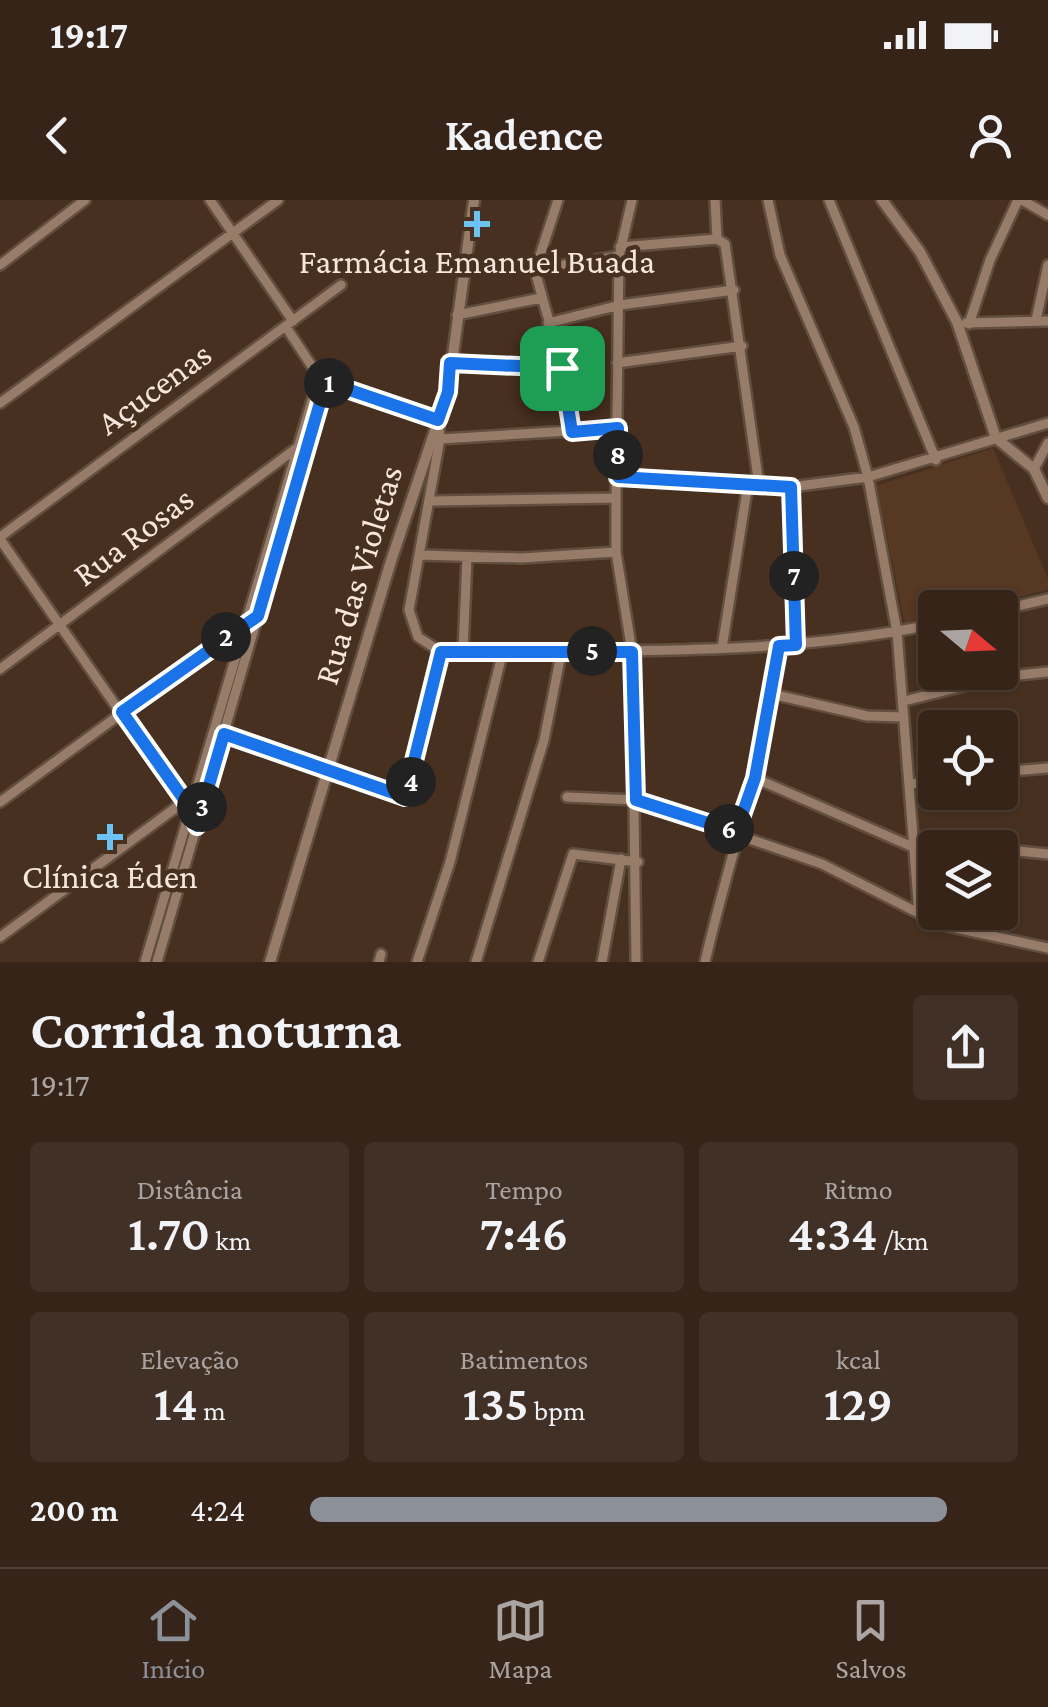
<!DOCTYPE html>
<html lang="pt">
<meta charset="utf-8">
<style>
:root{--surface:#362418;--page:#413025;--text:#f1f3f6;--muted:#aaa4a2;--line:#504137;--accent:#8c9099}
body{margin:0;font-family:"Crimson Pro",serif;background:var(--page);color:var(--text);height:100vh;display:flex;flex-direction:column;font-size:38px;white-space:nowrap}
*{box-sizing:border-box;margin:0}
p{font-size:32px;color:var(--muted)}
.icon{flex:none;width:55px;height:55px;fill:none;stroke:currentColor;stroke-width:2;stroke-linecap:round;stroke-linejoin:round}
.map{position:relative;height:762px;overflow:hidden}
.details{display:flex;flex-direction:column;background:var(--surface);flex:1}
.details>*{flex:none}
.needle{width:65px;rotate:109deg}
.controls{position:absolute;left:918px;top:390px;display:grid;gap:20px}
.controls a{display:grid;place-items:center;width:100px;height:100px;border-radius:10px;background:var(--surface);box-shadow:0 2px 8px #0004,0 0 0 2px var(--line);font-size:50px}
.pin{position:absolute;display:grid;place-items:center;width:85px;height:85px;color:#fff;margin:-42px;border-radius:20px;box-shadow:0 5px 15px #0006}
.km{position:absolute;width:50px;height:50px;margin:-25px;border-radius:50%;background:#222;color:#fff;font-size:28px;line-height:50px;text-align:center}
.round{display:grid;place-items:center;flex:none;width:105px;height:105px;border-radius:10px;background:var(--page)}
.head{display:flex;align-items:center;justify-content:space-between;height:170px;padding:0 30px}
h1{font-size:55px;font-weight:600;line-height:75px}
.figures{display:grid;grid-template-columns:repeat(3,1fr);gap:15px;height:170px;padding:10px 30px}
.figures div{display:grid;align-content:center;border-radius:10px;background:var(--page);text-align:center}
.figures b{font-size:50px;font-weight:600}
.figures small{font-size:28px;font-weight:400}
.figures p{font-size:28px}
ul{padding:0 30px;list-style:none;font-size:32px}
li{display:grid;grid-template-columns:160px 120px 1fr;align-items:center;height:75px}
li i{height:25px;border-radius:12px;background:var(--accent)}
.status{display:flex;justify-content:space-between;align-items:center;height:70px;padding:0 50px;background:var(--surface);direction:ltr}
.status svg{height:28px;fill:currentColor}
header{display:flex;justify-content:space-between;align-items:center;height:130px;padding:0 30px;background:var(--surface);font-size:45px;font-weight:600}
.tab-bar{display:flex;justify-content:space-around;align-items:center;height:140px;border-top:2px solid var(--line);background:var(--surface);font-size:28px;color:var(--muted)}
.tab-bar a{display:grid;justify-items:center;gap:5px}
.tab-bar .selected{color:var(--accent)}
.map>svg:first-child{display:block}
</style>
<div class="status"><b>19:17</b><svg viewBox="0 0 49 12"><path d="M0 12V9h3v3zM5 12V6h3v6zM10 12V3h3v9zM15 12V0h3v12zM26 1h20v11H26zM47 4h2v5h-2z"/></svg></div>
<header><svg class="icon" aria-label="back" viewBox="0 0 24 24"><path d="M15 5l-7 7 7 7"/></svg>Kadence<svg class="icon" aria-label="person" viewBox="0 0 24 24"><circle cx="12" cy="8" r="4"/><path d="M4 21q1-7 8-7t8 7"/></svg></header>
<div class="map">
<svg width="1048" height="762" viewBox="0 0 1048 762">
<rect width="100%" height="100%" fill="#483020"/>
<!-- built -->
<path fill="#563823" d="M993,248l55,131v11l-72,17 -41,1v9l-30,7 -29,-138z"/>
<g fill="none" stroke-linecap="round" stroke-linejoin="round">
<defs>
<path id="minor" d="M210,0l83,121
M558,0l-23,71 27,97 10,64
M632,0l-13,56 -3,242v54l16,100 4,310
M768,0l12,55 74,172 14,50 29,155 22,282
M829,0l107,260
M1022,0l26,15
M717,39l8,5 34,241
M620,47l97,-8 -2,-39
M466,63c54,12 99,2 153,-7
M0,65l85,-65
M457,115l84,-17
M1036,120l12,-55
M548,123l72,-18 114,-15
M966,123l82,-2
M969,124l21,-64 28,-60
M286,127l33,50
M451,163l111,5
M617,163l125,-17
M0,203l278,-203
M434,239h6l-31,171 9,27 23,15c165,-3 332,6 494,-28
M1034,269l14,-26
M618,277l173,10 77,-10 180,-54
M791,287l5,158
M431,301l185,-3
M0,337l341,-252
M0,339l191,275
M420,355l101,3 95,-6
M1000,410l48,-11
M722,448l26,-164
M463,451l4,-94
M0,469l298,-222
M772,494l95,22 37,1
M904,501l96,-24 48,-5
M224,535l181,62 36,-145
M1000,572l48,-4
M755,578l160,70
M910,584l25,-2
M567,597l69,3 186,64 120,61 106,23
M0,602l248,-181
M915,640l70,8
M1000,649l48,5
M0,737l185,-136
M145,762l174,-585 119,42 2,20 178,-11
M157,762l169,-580
M379,762l2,-8
M417,762l33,-100 53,-211
M476,762l68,-222 18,-91
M538,762l35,-108 65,8
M602,762l19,-103
M705,762c24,-106 62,-208 74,-316"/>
<path id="tertiary" d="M882,0l38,52 37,70 39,116 38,31 14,29
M270,762l121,-401 57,-169 26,-192"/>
</defs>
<!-- minor casing -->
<use href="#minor" stroke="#614e3f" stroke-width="14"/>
<!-- tertiary casing -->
<use href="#tertiary" stroke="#614e3f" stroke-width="15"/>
<!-- minor -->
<use href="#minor" stroke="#977c69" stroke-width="9"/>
<!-- tertiary -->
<use href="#tertiary" stroke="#977c69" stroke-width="10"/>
</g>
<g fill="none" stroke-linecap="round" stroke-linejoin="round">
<defs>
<path id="route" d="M450,163l112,5 10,64 46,-4v49l173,10 5,158 -17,1 -24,132 -19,54 -100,-32 -4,-148h-191l-36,145 -181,-63 -27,92 -12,-25 -63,-89 136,-96 68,-234 112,38 10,-28z"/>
</defs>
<!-- route casing -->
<use href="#route" stroke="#fff" stroke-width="20"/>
<!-- route -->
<use href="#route" stroke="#1a73e8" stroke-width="12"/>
</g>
<!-- markers -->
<g fill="#6cc3f2" stroke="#483020" stroke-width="4">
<path d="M472 9h10v10h10v10h-10v10h-10v-10h-10v-10h10z"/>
<path d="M105 622h10v10h10v10h-10v10h-10v-10h-10v-10h10z"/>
</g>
<g text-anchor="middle" stroke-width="9" stroke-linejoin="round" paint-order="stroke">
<!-- poi labels -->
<g font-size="35" fill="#f6e6dc" stroke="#483020">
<text x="477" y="73">Farmácia Emanuel Buada</text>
<text x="110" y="688">Clínica Éden</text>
</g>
<!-- street labels -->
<g font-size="35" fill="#f6e6dc" stroke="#483020">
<text transform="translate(154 188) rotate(-36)" y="12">Açucenas</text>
<text transform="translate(133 336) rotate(-37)" y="12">Rua Rosas</text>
<text transform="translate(358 375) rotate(-73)" y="12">Rua das Violetas</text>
</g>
</g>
</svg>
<div class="controls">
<a><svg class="needle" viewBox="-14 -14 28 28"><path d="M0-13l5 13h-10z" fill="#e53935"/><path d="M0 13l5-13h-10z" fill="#aaa4a2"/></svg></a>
<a><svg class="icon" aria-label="locate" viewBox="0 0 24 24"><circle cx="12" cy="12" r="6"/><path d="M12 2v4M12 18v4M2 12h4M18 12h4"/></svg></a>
<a><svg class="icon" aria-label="layers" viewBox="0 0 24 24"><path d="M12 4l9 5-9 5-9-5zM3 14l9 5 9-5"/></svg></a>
</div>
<div class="pin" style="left:562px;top:168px;background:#1e9e55"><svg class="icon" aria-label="arrive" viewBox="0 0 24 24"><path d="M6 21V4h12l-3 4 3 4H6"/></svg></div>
<b class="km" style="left:329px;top:183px">1</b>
<b class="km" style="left:226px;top:437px">2</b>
<b class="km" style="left:202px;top:607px">3</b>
<b class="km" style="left:411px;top:582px">4</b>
<b class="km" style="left:592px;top:451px">5</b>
<b class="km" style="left:729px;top:629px">6</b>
<b class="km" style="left:794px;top:376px">7</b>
<b class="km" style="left:618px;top:255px">8</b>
</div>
<section class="details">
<div class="head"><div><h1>Corrida noturna</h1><p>19:17</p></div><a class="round"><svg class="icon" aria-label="share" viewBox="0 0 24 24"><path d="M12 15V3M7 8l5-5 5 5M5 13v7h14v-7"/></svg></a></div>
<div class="figures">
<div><p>Distância</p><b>1.70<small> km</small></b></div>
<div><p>Tempo</p><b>7:46</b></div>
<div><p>Ritmo</p><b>4:34<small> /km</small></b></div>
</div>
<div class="figures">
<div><p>Elevação</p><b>14<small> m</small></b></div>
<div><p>Batimentos</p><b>135<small> bpm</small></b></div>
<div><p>kcal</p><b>129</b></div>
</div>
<ul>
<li><b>200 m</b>4:24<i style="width:90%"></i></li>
</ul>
</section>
<nav class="tab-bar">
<a class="selected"><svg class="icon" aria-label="home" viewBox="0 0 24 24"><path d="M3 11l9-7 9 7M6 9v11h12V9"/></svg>Início</a>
<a><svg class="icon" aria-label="map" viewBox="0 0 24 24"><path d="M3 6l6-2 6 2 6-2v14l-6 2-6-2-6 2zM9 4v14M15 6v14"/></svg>Mapa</a>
<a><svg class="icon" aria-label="saved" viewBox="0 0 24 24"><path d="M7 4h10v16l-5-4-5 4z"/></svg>Salvos</a>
</nav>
